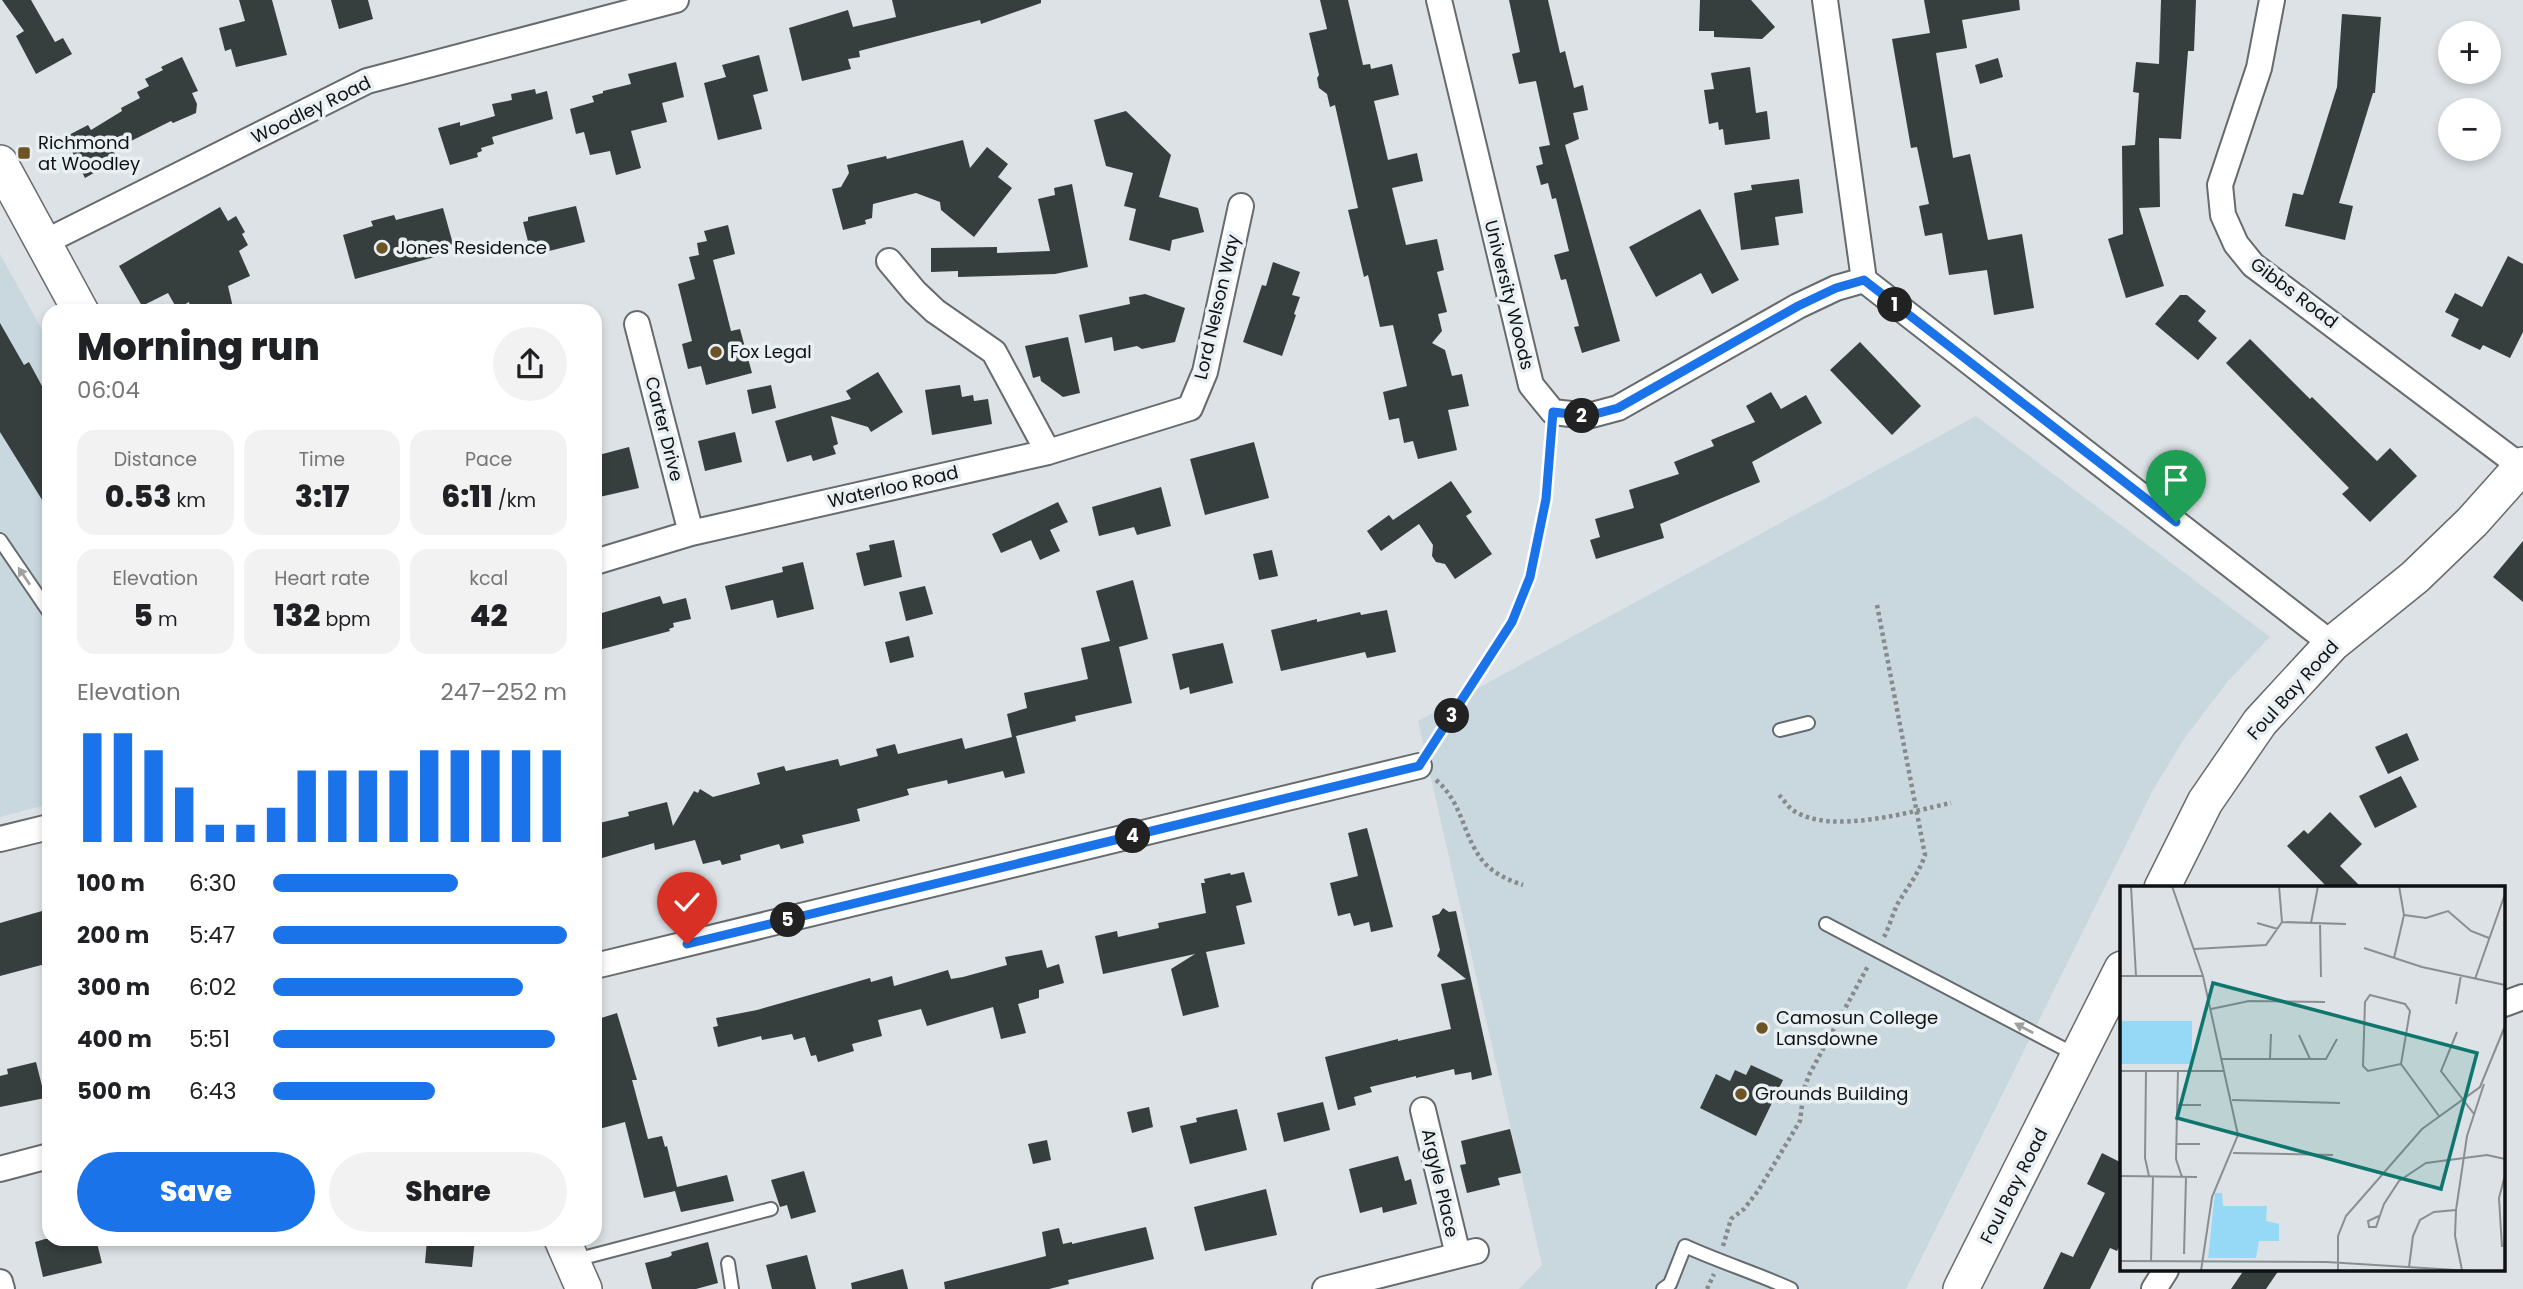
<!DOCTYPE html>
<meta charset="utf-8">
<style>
:root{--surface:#fff;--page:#f2f2f2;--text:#202124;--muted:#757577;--accent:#1a73e8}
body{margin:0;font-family:Poppins,sans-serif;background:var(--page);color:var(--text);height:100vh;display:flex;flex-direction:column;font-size:26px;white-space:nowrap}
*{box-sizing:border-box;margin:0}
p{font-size:23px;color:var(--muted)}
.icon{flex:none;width:38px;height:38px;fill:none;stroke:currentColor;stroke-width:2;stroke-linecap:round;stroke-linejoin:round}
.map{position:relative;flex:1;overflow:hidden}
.panel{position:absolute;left:42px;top:304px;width:560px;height:942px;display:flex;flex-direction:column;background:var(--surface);border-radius:21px;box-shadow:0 4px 10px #0003}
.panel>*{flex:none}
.buttons{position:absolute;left:2438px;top:21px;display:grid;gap:14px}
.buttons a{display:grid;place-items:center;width:63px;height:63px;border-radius:50%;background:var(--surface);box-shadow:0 4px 10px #0003;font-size:35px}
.pin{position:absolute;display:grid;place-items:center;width:60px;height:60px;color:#fff;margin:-72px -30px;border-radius:50% 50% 50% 0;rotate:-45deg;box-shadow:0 0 7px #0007}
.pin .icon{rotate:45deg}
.km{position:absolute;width:35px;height:35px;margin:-18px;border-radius:50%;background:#222;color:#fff;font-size:19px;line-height:35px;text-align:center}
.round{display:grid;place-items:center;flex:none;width:74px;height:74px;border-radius:37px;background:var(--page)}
.head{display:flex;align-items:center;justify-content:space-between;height:119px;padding:0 35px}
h1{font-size:38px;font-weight:800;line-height:52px}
.figures{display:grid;grid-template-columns:repeat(3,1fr);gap:10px;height:119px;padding:7px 35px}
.figures div{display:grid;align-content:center;border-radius:18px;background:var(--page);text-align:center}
.figures b{font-size:30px;font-weight:800}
.figures small{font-size:19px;font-weight:400}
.figures p{font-size:19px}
.chart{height:196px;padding:14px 35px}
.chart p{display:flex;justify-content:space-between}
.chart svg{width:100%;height:126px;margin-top:7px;stroke:var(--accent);stroke-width:6}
.action{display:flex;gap:14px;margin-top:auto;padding:14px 35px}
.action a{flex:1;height:80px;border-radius:42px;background:var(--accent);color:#fff;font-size:28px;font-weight:800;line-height:80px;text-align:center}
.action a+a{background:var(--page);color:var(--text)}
ul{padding:0 35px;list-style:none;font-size:23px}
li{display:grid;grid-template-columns:112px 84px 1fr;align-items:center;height:52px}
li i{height:18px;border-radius:9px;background:var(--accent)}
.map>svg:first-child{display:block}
</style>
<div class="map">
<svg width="2523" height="1289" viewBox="0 0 2523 1289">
<rect width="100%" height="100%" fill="#dce2e6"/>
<!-- built -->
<path fill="#c9d8df" d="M0,254l49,88v462l-49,13z
M1976,416l294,221 -42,44 -44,58 -31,51 -247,499h-387l23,-24 -124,-544z"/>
<!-- building -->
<path fill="#373e3e" d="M2,0h29l24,42 8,-4 9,16 -36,20 -20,-38 8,-5z
M239,0h33l15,55 -51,12 -5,-18 -6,2 -6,-23 26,-7z
M331,0h37l5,19 -34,10z
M892,0h149v3l-60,21 -1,-4 -121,31 1,6 -12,2 3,10 -49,12 -13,-53 59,-18 5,17 43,-10z
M1320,0h28l15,65 7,-1 1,5 21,-5 7,31 -25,6 14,59 29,-7 6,28 -31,7 14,57 31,-6 7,31 -7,2 10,40 -9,2 4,17 -10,12 13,7 7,26 10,-2 7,32 -21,4 9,40 -39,9 -5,-18 -9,2 -5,-25 -10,2 -6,-28 24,-6 -14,-61 -13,2 -12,-52 -4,2 -16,-67 10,-2 -23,-103 -5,2 -3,-13 -8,-6 -2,-10 2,-3 -10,-42 18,-4z
M1509,0h39l12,53 5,-2 9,37 9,-3 5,25 -15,3 6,26 -14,6 55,196 -38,12 -8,-26 5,-1 -13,-47 -5,1 -7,-25 15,-4 -13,-53 -4,1 -4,-16 -7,2 -5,-19 7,-2 -4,-17 11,-2 -14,-64 -17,3 -7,-30 8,-2z
M1700,0h51l24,27 -13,12 -48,-2v-6h-15z
M1924,0h95l1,10 -58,10 5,28 -31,5 17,105 17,-4 18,86 34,-6 12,74 -40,7 -7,-45 -38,5 -7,-42 -17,3 -6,-30 10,-2 -12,-57 -6,1 -19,-109 38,-6z
M2161,0h35l-2,51h-6l-7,88 -22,-1 1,69 -21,1 25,78 -38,12 -18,-59 15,-5 -1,-88 13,-1 4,-52 -6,-1 3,-30 23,2z
M2342,14l39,3 -6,76h-2l-34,110 14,3 -8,34 -60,-14 8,-33 10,2 34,-108z
M759,55l9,36 -15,4 9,34 -44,11 -14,-57 22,-6 -4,-12z
M182,57l16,34 -6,2 5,11 -1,9 -23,10 -2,-2 -58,29 5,9 -33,19 -20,-41 23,-12 3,5 31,-19 -1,-3 19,-10 -3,-6 12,-6 -4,-7 18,-9 -2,-3z
M1998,58l5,19 -23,7 -5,-19z
M676,62l8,35 -22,6 5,19 -36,9 10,37 -25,7 -6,-24 -20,4 -6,-23 -8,2 -6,-25 24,-7 -2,-6 11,-3v-2l28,-7 -3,-10z
M1750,67l6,46 11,-2 3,28 -45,6 -2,-16 -4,1 -1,-8 -9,2 -5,-34 10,-1 -3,-16z
M535,89l1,5 11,-3 6,28 -61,18 2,7 -13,4 1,3 -5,2 1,4 -28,8 -12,-37 22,-6v4l35,-10 -3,-12 20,-4 -1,-6z
M1126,111l45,44 -12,42 39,11 6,24 -32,8 -2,11 -41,-11 7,-31 -12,-3 9,-33 -27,-7 -12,-46z
M963,140l7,28 17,-21 21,17 -10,13 14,11 -38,49 -33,-27 -1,-8 -24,-9 -43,11 -1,14 -7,2 1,4 -23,6 -11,-41 9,-2 8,-14 -2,-8 39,-9 1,3z
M1799,179l4,34 -28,4 4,28 -38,5 -7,-57 18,-3 -1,-5z
M1072,184l16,83 -33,7 -97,3v-6l-27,1v-24l66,-1v6l53,-2 -12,-52 17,-4 -1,-7z
M576,206l9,36 -48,12v-3l-6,2 -8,-31 5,-1v-4z
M220,207l8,14 8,-5 9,16 -3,2 6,11 -9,6 11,25 -22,10 6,26h-43l-2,-10 -12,7 -9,-16 -26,13 -23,-40z
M443,208l10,36 -13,4 2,7 -87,24 -12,-44 30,-9 -2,-5 23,-6 2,5z
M1700,209l39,71 -27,14 -11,-21 -45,24 -27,-50z
M728,225l7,29 -22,6 18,71 9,-2 12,44 -46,12 -5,-19 -13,3 -6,-25 10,-3 -14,-57 17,-5 -6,-22 10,-2 -2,-12 10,-2 -3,-10z
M2508,256l15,8v68l-13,26 -27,-13 -3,5 -29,-14 8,-17 -14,-7 10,-19 27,14z
M1273,262l27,10 -8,23 8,2 -6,17 2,1 -14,41 -39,-14 19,-57 4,1z
M1145,294l40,14 -10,34 -33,7 -5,-3 -23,5 -2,-14 -27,6 -6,-28 51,-11 -1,-7z
M2180,295h7l19,16 -8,10 19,17 -19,22 -43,-36z
M0,323l24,42 5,-3 20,37v112l-49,-79z
M1068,337l12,56 -17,4 -22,-16 -1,-5 -7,2 -8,-32z
M2250,339l60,60 2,-2 65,64 13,-13 27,28 -47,46 -28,-28 7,-6 -123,-125z
M1860,342l61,64 -29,29 -62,-65z
M878,372l25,40 -32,20 -3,-5 -37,-11 7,28 -5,2 3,8 -23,7 -2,-6 -24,7 -12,-41 76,-22 -5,-8z
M771,385l5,23 -24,6 -5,-24z
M960,385l2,12 11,-2 1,6 14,-2 4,25 -60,11 -7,-45z
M1771,392l10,17 25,-14 16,28 -70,39 8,20 -100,42 4,14 -68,21 -6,-19 10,-3 -5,-18 39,-11 -5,-18 50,-16 -5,-12 40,-16 -3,-6 44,-18 -9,-16z
M735,432l7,30 -37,9 -7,-30z
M1254,442l15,56 -64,17 -15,-56z
M629,447l10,41 -44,10v-42z
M1451,481l21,31 -6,4 26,38 -37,25 -10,-15 -9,-2 -4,-6 1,-11 -14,-21 -38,27 -14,-20 22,-16 4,5z
M1161,487l10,39 -34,9 -3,-8 -35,9 -7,-29z
M1058,502l10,20 -18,8 10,21 -20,9 -9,-20 -30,13 -9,-19z
M894,540l8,37 -38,9 -8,-33 14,-3 -1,-5z
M2523,541v61l-30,-25z
M1272,550l6,26 -19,4 -6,-26z
M803,562l11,47 -37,9 -4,-18 -42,10 -6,-24 58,-14 -1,-5z
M1133,580l15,59 -29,8 13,56 -57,13 1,5 -64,16 -5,-23 20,-6 -3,-15 64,-14 -7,-31 29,-7 -14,-50z
M925,586l8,28 -27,7 -7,-29z
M660,596l3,8 23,-6 5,21 -18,4 1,4 -5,2 1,2 -75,20v-36z
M1387,610l9,42 -29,6 -2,-6 -84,19 -10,-41 46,-11v3l43,-10 1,3z
M909,636l5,21 -24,6 -5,-21z
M1223,643l10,40 -43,11 -1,-7 -9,3 -8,-36z
M2407,733l12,27 -31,14 -13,-27z
M1016,736l9,37 -20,5 -2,-7 -55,13 -1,-4 -40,9 2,6 -52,14 3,12 -58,14 2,8 -23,6 -2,-5 -39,11 1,5 -19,5 -2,-5 -17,4 -8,-24 -40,10 -1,-7 -59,17v-36l34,-8 -1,-4 39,-10 6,24 21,-35 4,2 2,-4 13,8 47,-13 -3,-11 27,-7 2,5 52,-12 2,7 38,-10 -2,-7 19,-5 3,10 64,-16 3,11z
M2401,776l16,31 -42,21 -16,-32z
M2330,812l32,32 -22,22 22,22h-34l-41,-42 17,-16 4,4z
M1367,828l26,99 -22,5 -2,-10 -15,4 -4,-13 -12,3 -8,-33 28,-7 -10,-43z
M1244,872l8,30 -16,4 9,38 -39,8 13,55 -36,9 -12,-47 24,-15 -92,20 -8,-38 22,-5 1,6 41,-9 -1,-5 48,-10 -5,-30h4l-1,-4 26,-6 1,2z
M1443,908l6,4 7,-1 36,164 -20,5 -1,-8 -16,3 -1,-6 -38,9v-2l-46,11 2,5 -18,5 2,8 -18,5 -13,-53 73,-18v2l53,-12 -10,-45 25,-5 -29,-23 3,-6 -8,-34 7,-2z
M49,909v54l-49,13v-53z
M1042,950l5,18 12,-4 5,19 -25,7v8l-21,6 8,29 -25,6 -8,-32 -66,19 -6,-17 -43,11 4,16 -30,8 2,7 -36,11 -2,-7 -5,1 -6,-19 -11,3 -2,-6 -30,6 -1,-4 -43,11 -5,-20 5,-1 -2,-8 41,-8 113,-32 1,4 21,-6 2,10 54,-16 3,9 12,-2 44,-12 -2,-8z
M617,1013l20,67h-5l16,59 14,-3 3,11 2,-1 10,41 50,-12 7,26 -53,11 -6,-21 -31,7 -19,-76 -26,7 -4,-17v-92z
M36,1062l9,36 -45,9v-31l8,-2 -1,-5z
M1751,1065l32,15 -27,56 -56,-28 16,-34 14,7 5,-11 11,5z
M1323,1102l7,28 -46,12 -7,-29z
M1149,1107l4,20 -21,6 -5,-21z
M1237,1109l10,41 -57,14 -10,-38 17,-4 -1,-4z
M1510,1129l11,44 -23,5 2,7 -33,8 -7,-28 6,-1 -5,-23z
M1047,1140l4,20 -18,4 -5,-20z
M2102,1153l18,9 2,-5v84l-5,10 -7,-3 -20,41h-47l18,-37 12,5 32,-64 -18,-9z
M1398,1156l7,25 6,-2 6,25 -34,9 -1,-6 -22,6 -11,-44z
M804,1171l12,41 -25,7 -4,-14 -7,2 -9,-27z
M1266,1189l11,46 -72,16 -11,-44z
M1146,1227l8,32 -86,21 1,4 -20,5h-104l-1,-7 102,-26 -4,-24 17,-4 4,16 9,-2v2z
M45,1239h51l6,24 -59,14 -8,-35z
M427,1239h48l-3,28 -47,-4z
M708,1242l10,41 -22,6h-44l-7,-26 24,-6 3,-2 -1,-3z
M807,1255l9,34h-44l-6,-24z
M903,1269l5,20h-56l-1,-6z
M2244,1270h35l-13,19h-35z"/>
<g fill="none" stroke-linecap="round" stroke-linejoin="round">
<defs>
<path id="service" d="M0,540l49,72
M1780,730l28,-7
M1826,924l250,131
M575,1260l196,-51
M728,1263l4,26
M1663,1289l7,-5 15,-38c35,16 71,27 106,43"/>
<path id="minor" d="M1439,0l92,385 22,27 35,4 30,-8 180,-102 38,-18 28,-8 -39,-280
M2272,0l-13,68 -39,117 3,30 13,29 17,21 270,203
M45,242l322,-161 309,-81
M889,261l26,31 20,19 59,41 54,100
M1864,280l468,364
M637,324l54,209
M595,562l96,-29 357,-81 142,-44 15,-36 36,-166
M0,839l49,-12
M595,966l824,-200
M2504,1004l19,-7
M1423,1110l35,145
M0,1169l49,-13
M0,1282l2,7
M1325,1289l151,-38
M2154,1289l12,-19"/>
<path id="secondary" d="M0,163l81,149
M2162,888l43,-86 55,-80 72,-78 83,-67 57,-55 51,-57
M562,1239l22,50
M1961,1289l161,-320"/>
</defs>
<!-- service casing -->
<use href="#service" stroke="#656b6e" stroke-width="16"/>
<!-- minor casing -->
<use href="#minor" stroke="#656b6e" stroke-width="28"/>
<!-- secondary casing -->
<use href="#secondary" stroke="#656b6e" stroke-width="38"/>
<!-- path -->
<path stroke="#868a8d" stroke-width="4.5" stroke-dasharray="3.5 3.5" stroke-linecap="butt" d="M1877,605l48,250c-6,18 -16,30 -25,45 -6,8 -10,26 -16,37
M1431,748l81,-126 18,-45 16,-78 5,-63
M1436,780c27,23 26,54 46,80 10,13 26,20 41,25
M1779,795c5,5 9,12 15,16 39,24 114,1 157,-8
M1723,1246l8,-27 13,-10 14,-18 42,-70 4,-32 5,-14 59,-109
M1707,1289l7,-15"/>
<!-- service -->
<use href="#service" stroke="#fff" stroke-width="12"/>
<!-- minor -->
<use href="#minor" stroke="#fff" stroke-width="24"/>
<!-- secondary -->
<use href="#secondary" stroke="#fff" stroke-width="35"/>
</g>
<!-- one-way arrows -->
<defs><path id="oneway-solid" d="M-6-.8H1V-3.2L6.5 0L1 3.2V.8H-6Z" transform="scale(1.75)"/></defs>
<g fill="#9fa0a0">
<use href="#oneway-solid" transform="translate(24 576) rotate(-124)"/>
<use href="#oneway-solid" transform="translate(2024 1028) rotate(-152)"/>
</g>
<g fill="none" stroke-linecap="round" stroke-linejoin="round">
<defs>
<path id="route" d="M687,944l732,-178 93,-144 18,-45 16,-78 7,-87 35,4 30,-8 180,-102 38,-18 28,-8 312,242"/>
</defs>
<!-- route casing -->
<use href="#route" stroke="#fff" stroke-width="14"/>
<!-- route -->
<use href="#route" stroke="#1a73e8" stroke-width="9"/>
</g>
<!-- markers -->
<g fill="#6c5425" stroke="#e9f0f3" stroke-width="2.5">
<rect x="17" y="146" width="14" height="14" rx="3.5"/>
<circle cx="382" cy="248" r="7"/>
<circle cx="716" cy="352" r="7"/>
<circle cx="1762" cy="1028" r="7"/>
<circle cx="1741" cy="1094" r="7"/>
</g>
<g text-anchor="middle" stroke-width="7" stroke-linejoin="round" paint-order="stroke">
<!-- street labels -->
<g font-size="18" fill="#0f1112" stroke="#e9f0f3">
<text transform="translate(311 110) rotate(-26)" y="6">Woodley Road</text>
<text transform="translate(2294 293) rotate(37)" y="6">Gibbs Road</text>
<text transform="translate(1509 295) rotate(76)" y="6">University Woods</text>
<text transform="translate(1217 307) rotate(-77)" y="6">Lord Nelson Way</text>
<text transform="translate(664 429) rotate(76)" y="6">Carter Drive</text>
<text transform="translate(893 487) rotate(-13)" y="6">Waterloo Road</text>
<text transform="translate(2293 690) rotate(-48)" y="6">Foul Bay Road</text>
<text transform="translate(1440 1183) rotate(77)" y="6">Argyle Place</text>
<text transform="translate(2014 1186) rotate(-63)" y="6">Foul Bay Road</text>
</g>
<!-- poi labels -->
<g font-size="18" fill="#0f1112" stroke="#e9f0f3" text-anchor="start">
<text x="38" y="149">Richmond<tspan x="38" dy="21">at Woodley</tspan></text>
<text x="396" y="254">Jones Residence</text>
<text x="730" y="358">Fox Legal</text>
<text x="1776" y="1024">Camosun College<tspan x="1776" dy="21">Lansdowne</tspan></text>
<text x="1755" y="1100">Grounds Building</text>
</g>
</g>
<!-- overview -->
<g transform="translate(2120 886)">
<rect width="385" height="385" fill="#dce2e6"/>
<path d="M0,135h72v43h-72zM95,307h7l1,13h44l-1,15 13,3v17h-20l-3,17h-48z" fill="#96d9f7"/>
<path fill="none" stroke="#8a8e91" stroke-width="2" d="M11,0l5,90M52,0l31,90 35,159 -26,62 -11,74M284,29l22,3 22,-7 23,20 18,7M162,36l64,2M137,37l21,6M191,37l7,-37M200,37l1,54M244,62l58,19 83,18M74,63l72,-4 16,-23 -3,-36M274,72l10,-43 -5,-29M0,90h83M355,93l30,-85M250,109l35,9 5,7 -9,53 -33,7 -5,-5 2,-64zM336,118l5,-29M91,123l38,-8 76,1M337,146l-16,39 33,43M179,149l11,24M150,172l1,-24M102,173h104l11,-20M281,178l38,52M58,184l-2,89 6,18M0,185h104M26,185l-1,87 4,18M112,214l108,3M57,219h24M57,258h23M113,267l100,2M0,290l77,1M259,330l-11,5 1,6h7l8,-23 15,-23 27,-18 61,-8 18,4M382,361l-3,-49 6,-23M64,368l2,-77M0,375l207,1 145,9M31,375l2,-84M289,381l4,-31 7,-16 14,-8 22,-2M342,384l-7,-34 1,-26 11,-74 17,-52M218,385v-35l8,-20 76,-87 58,-42 25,-61"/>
<path fill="#0f766e" fill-opacity="0.15" stroke="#0f766e" stroke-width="3.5" d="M93,97l264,70 -36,136 -264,-71z"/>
<rect width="385" height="385" fill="none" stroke="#0f1112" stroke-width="3.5"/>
</g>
</svg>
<div class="buttons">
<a>+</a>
<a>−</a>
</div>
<div class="pin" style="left:2176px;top:522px;background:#1e9e55"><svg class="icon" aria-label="arrive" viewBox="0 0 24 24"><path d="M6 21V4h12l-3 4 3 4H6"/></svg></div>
<div class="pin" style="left:687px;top:944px;background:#d93025"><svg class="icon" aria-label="check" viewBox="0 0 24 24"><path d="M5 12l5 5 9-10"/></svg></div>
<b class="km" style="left:1895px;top:305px">1</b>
<b class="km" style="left:1582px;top:416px">2</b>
<b class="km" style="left:1452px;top:716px">3</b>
<b class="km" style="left:1133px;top:836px">4</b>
<b class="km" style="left:788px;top:920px">5</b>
<section class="panel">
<div class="head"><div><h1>Morning run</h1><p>06:04</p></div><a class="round"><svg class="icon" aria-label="share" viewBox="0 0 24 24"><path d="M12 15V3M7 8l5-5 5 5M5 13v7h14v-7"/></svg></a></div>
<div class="figures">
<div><p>Distance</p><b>0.53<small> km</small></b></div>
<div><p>Time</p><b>3:17</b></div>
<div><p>Pace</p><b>6:11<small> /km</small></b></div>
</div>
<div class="figures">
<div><p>Elevation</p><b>5<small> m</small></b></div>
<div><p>Heart rate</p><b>132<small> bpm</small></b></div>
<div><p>kcal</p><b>42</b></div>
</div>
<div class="chart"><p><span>Elevation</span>247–252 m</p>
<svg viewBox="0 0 160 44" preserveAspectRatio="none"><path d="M5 44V6M15 44V6M25 44V12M35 44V25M45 44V38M55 44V38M65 44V32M75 44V19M85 44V19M95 44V19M105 44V19M115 44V12M125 44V12M135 44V12M145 44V12M155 44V12"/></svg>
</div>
<ul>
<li><b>100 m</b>6:30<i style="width:63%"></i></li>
<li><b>200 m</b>5:47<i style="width:100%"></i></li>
<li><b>300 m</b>6:02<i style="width:85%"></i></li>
<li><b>400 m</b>5:51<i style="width:96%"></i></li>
<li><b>500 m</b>6:43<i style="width:55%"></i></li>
</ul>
<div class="action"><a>Save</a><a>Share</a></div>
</section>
</div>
